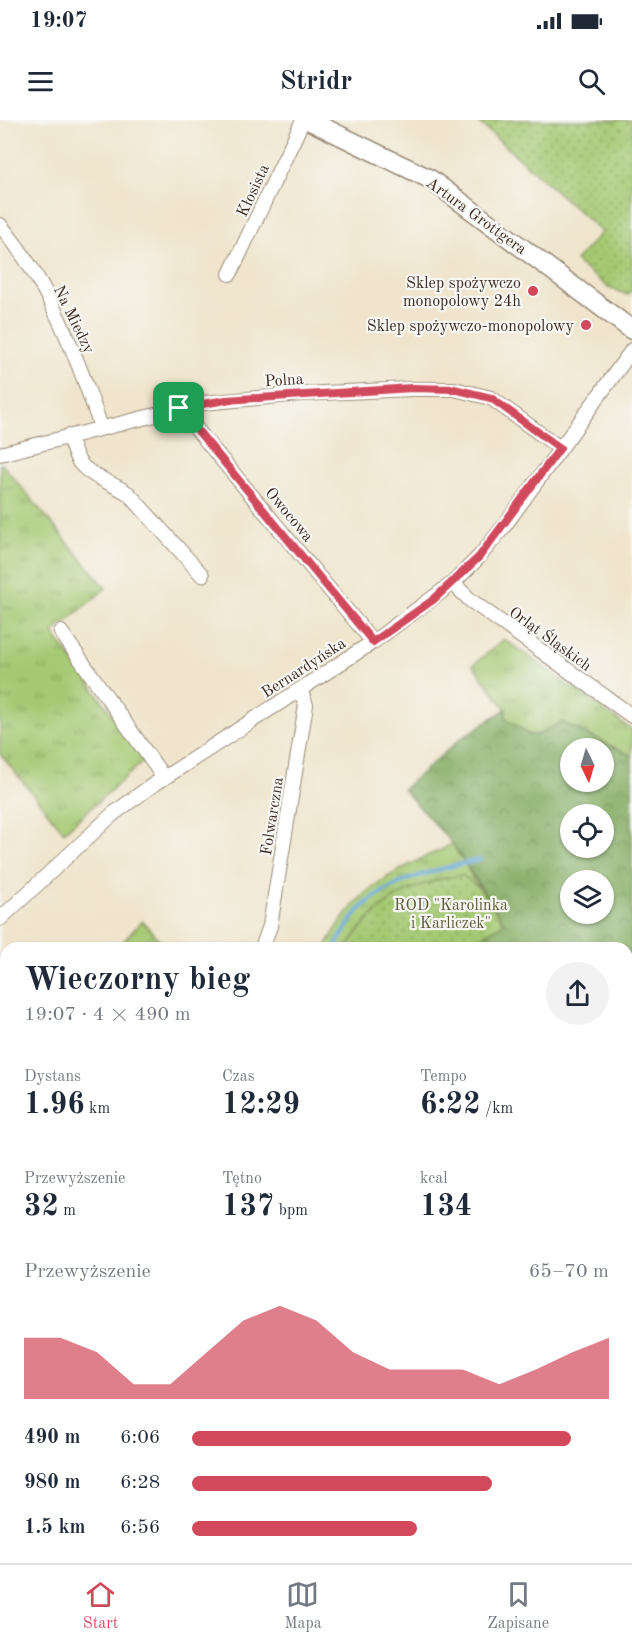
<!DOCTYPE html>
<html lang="pl">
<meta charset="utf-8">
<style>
:root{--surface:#fff;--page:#f2f2f3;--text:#1f2937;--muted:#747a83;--line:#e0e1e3;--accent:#d1495b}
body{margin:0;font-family:"Old Standard TT",serif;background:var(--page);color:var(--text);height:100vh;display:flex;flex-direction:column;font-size:22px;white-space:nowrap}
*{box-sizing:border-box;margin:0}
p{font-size:20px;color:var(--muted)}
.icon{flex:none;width:33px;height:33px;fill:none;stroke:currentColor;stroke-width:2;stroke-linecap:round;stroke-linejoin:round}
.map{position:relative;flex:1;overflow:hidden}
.side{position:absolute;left:0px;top:822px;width:633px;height:621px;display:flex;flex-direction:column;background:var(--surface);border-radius:18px 18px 0 0;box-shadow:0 2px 4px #0004}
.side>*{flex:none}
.needle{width:39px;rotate:175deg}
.tools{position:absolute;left:560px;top:618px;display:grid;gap:12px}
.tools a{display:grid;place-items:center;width:54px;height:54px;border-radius:50%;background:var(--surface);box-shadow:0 2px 4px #0004;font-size:30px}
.pin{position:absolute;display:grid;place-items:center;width:51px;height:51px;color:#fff;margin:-26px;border-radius:12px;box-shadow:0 3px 9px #0006}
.round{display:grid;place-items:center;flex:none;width:63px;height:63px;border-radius:32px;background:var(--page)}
.overview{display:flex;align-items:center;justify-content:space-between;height:102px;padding:0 24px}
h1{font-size:33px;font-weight:800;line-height:45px}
.figures{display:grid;grid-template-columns:repeat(3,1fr);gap:9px;height:102px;padding:6px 24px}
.figures div{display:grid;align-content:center}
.figures b{font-size:30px;font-weight:800}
.figures small{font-size:16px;font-weight:400}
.figures p{font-size:16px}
.chart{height:168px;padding:12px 24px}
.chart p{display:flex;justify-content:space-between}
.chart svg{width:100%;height:108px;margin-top:6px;fill:var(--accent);opacity:.7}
ul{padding:0 24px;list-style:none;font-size:20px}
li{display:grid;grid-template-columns:96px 72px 1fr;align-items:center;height:45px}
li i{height:15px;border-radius:8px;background:var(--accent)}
.status{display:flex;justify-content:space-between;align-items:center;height:42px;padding:0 30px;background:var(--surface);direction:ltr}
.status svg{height:16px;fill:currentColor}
header{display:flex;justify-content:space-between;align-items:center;height:78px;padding:0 24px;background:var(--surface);font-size:27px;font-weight:800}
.tab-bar{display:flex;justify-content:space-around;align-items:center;height:84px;border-top:2px solid var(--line);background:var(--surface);font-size:16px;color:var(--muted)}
.tab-bar a{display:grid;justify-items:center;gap:3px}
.tab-bar .active{color:var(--accent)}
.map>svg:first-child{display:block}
</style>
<div class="status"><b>19:07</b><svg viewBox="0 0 49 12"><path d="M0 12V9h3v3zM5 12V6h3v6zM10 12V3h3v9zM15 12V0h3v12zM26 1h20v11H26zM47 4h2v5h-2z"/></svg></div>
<header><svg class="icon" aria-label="menu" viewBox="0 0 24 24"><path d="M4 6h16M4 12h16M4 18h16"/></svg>Stridr<svg class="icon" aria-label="search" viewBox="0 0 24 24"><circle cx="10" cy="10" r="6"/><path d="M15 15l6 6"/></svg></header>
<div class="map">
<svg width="632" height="1443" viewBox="0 0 632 1443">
<defs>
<pattern id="grass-tufts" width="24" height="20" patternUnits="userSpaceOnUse" patternTransform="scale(1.5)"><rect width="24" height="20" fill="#a5c972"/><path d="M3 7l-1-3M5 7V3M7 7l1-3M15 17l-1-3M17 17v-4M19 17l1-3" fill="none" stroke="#88a35d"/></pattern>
<pattern id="forest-crowns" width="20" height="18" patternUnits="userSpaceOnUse" patternTransform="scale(1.5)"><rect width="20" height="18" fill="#84ad64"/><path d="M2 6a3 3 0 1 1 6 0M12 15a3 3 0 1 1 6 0" fill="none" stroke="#6d8d52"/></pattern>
<pattern id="park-dots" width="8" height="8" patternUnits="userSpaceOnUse" patternTransform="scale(1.5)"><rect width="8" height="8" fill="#a5c972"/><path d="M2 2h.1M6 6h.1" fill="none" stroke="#88a35d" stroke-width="1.8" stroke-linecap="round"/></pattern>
</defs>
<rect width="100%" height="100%" fill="#f6f6f2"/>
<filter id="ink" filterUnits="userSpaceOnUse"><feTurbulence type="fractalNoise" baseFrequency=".0167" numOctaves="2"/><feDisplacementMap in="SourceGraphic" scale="12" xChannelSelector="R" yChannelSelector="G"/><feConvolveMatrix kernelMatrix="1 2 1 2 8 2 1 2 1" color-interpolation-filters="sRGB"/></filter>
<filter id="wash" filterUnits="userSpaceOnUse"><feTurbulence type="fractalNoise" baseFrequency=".008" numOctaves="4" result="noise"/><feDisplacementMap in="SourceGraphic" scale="24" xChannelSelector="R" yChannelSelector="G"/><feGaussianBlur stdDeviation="1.35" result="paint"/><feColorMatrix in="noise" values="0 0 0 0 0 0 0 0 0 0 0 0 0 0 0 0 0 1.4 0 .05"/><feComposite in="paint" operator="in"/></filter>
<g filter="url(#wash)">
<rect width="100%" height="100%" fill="#f0e5cc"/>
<!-- grass -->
<path fill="url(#grass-tufts)" stroke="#707a48" stroke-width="1.5" d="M0,344h2l104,124 -53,45 92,127 -81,72 -64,-78z
M504,519l128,91v26l-70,-34 -22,12 -10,1 -25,-18 1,-8 -33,-44z
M452,723l28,46 -18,-14c-53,9 -86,27 -115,73h-22c26,-48 45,-64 94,-88 12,-7 22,-8 33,-17z
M142,801l25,27h-50z"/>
<!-- forest -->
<path fill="url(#forest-crowns)" stroke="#606c41" stroke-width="1.5" fill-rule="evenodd" d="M506,589v9l24,17 10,-1 22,-12 70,34v208l-4,13 4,8v19l-5,3v-59h-152l5,-4 3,-9 21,-12 -52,-80 -49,-54 57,-50zM570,628h33v34h-33zM570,694h33v34h-33zM570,760h33v34h-33z
M0,1082l6,12v64l-6,3z
M0,1201h6v70l-6,2z"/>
<!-- park -->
<path fill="url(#park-dots)" stroke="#707a48" stroke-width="1.5" d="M476,0h156v170l-4,5 -19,-7 -34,-27 27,-29z
M462,755l18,14 24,34 -21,12 -3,9 -5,4h-128c29,-46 62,-64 115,-73z
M632,884v167h-5v-164z"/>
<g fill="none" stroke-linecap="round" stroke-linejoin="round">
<!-- stream -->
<path stroke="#67a9db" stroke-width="4" d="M334,828c9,-13 16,-28 26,-39 29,-29 81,-41 120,-49"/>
</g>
</g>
<g filter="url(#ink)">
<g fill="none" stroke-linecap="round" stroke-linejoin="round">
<defs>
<path id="minor" d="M0,105c49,57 77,132 101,202
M230,154l73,-154
M179,288l194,234
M68,316c4,8 6,20 12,27 9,13 35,21 49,31l73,81
M0,334l203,-51 98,-9 111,-5h42l37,9 69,50
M453,463l17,17 162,116
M61,512l103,146
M0,799l113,-105 34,-25 226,-147 80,-59 26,-26 26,-32 127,-175
M262,828l8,-22 36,-221 -6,-16
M0,1289l6,2
M0,1326l6,10
M68,1437l3,6
M415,1437l2,6
M82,1443l1,-6"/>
<path id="tertiary" d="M308,0l122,59 202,151
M627,1316l5,-1
M250,1443l19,-6"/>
<path id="primary" d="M627,1101l5,-1
M0,1182h6"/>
</defs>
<!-- minor casing -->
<use href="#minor" stroke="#968875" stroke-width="16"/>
<!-- tertiary casing -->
<use href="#tertiary" stroke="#968875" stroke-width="21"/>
<!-- primary casing -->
<use href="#primary" stroke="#968875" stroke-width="26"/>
<!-- minor -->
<use href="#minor" stroke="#fff" stroke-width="14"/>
<!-- tertiary -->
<use href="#tertiary" stroke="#fff" stroke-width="18"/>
<!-- primary -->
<use href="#primary" stroke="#ffbb71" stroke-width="22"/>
</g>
</g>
<g fill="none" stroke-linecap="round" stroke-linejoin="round" filter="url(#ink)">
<defs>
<path id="route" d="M412,268l42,1 37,9 69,50 -81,109 -46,43 -60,42 -194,-234 47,-8z"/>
</defs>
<!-- route casing -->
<use href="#route" stroke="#fff" stroke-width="12"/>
<!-- route -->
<use href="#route" stroke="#d1495b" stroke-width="8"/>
</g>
<!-- markers -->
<g fill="#d1495b" stroke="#f6f6f2" stroke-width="2">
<circle cx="533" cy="171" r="6"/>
<circle cx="586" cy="205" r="6"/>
</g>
<g text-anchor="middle" stroke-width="4.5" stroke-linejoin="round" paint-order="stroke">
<!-- street labels -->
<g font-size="16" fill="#3b2a1e" stroke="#f6f6f2">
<text transform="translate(252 70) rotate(-65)" y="6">Kłosista</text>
<text transform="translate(477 95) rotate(36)" y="6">Artura Grottgera</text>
<text transform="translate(75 199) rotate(64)" y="6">Na Miedzy</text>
<text transform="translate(284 259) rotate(-4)" y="6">Polna</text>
<text transform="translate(290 394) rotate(50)" y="6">Owocowa</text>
<text transform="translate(551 518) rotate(36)" y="6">Orląt Śląskich</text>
<text transform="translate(303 547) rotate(-33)" y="6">Bernardyńska</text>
<text transform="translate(271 696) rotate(-81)" y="6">Folwarczna</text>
</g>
<!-- poi labels -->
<g font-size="16" fill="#3b2a1e" stroke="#f6f6f2" text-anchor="end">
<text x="521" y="168">Sklep spożywczo<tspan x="521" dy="18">monopolowy 24h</tspan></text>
<text x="574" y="211">Sklep spożywczo-monopolowy</text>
</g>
<!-- park labels -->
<g font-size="16" fill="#5b5a37" stroke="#f6f6f2">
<text x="451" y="790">ROD "Karolinka<tspan x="451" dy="18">i Karliczek"</tspan></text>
</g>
</g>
</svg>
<div class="tools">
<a><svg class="needle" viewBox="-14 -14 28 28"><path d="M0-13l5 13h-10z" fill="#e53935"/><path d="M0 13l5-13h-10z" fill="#747a83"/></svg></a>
<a><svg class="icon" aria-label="locate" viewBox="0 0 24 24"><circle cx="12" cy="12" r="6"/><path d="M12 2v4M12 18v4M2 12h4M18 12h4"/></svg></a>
<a><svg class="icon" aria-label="layers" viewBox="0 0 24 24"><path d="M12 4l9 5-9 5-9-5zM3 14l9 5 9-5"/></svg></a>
</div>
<div class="pin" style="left:179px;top:288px;background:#1e9e55"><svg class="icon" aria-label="arrive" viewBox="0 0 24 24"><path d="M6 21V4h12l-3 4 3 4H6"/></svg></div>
<section class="side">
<div class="overview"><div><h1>Wieczorny bieg</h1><p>19:07 · 4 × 490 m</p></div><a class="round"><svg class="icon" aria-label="share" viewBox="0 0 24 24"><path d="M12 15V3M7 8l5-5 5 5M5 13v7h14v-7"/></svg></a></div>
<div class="figures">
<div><p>Dystans</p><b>1.96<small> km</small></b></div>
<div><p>Czas</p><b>12:29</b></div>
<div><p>Tempo</p><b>6:22<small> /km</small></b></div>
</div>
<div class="figures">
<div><p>Przewyższenie</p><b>32<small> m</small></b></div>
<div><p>Tętno</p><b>137<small> bpm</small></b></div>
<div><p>kcal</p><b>134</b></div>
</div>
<div class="chart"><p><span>Przewyższenie</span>65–70 m</p>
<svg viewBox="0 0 160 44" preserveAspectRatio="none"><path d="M0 44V19L10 19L20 25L30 38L40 38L50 25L60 12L70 6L80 12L90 25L100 32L110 32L120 32L130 38L140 32L150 25L160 19V44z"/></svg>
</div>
<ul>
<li><b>490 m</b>6:06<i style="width:91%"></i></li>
<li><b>980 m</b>6:28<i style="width:72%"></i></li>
<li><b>1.5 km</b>6:56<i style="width:54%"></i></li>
</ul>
</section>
</div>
<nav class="tab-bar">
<a class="active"><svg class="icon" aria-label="home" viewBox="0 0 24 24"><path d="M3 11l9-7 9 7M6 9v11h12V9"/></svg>Start</a>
<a><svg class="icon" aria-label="map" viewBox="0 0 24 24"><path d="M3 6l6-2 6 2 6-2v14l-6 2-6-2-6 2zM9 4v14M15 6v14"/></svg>Mapa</a>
<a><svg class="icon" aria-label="saved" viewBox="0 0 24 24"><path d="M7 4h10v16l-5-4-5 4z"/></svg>Zapisane</a>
</nav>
